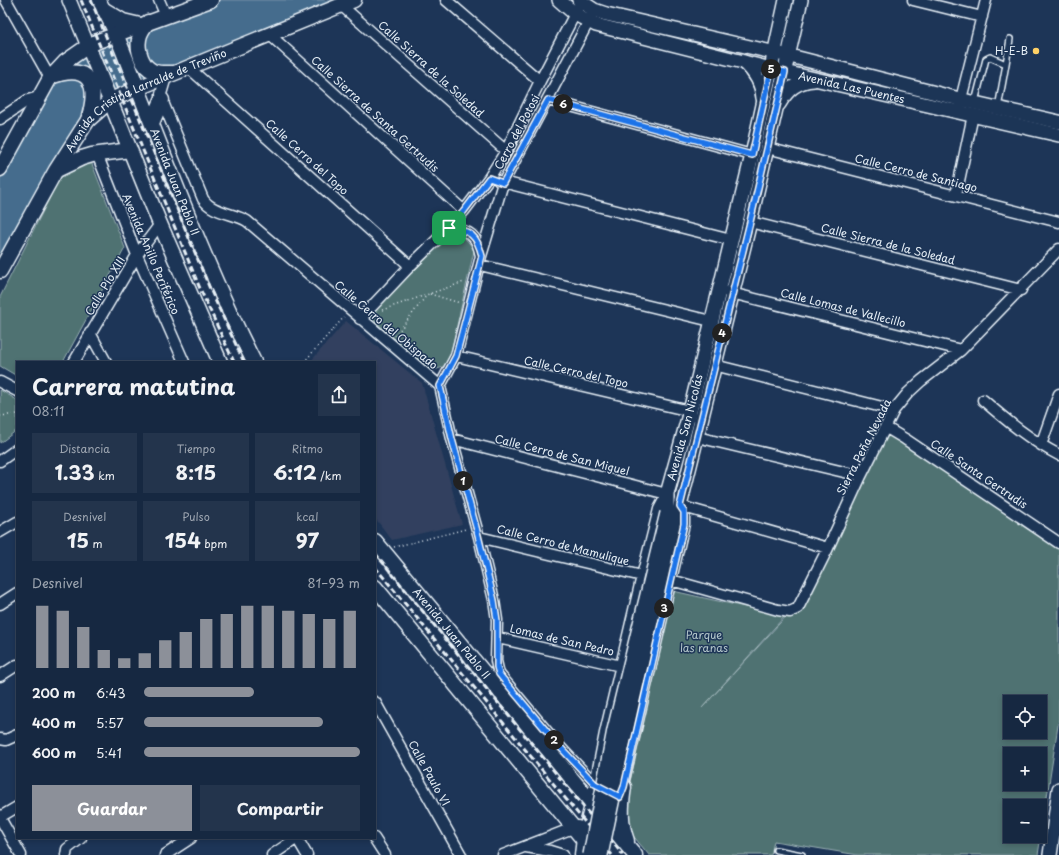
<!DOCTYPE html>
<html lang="es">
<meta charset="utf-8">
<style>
:root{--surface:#162841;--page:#23344c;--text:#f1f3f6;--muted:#9ea6b1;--line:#35445a;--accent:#8c9099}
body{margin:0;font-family:"Playpen Sans",sans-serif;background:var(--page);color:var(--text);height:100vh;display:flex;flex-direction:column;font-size:15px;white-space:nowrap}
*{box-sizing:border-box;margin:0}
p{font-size:13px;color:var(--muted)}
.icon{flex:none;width:22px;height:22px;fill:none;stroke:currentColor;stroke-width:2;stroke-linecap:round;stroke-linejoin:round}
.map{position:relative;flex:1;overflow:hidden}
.panel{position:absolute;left:16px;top:361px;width:360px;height:478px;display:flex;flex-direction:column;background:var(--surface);border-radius:0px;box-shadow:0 2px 6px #0003,0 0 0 1px var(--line)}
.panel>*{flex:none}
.buttons{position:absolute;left:1003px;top:695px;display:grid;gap:8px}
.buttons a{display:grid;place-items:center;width:44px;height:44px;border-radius:0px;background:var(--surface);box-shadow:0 2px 6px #0003,0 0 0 1px var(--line);font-size:20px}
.pin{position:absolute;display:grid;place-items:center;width:34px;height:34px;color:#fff;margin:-17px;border-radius:8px;box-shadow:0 2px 6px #0006}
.km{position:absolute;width:20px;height:20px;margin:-10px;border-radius:50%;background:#222;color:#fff;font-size:11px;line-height:20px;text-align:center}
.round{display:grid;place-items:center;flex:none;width:42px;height:42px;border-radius:0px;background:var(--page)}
.headline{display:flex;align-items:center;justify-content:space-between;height:68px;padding:0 16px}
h1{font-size:22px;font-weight:700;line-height:30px}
.stats{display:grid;grid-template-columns:repeat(3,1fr);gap:6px;height:68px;padding:4px 16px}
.stats div{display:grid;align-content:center;border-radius:0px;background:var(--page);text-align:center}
.stats b{font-size:20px;font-weight:700}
.stats small{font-size:11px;font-weight:400}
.stats p{font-size:11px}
.chart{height:112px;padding:8px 16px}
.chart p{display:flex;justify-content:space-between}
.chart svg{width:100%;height:72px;margin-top:4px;stroke:var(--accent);stroke-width:6}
.cta{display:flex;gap:8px;margin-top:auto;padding:8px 16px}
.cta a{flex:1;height:46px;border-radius:0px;background:var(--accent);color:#fff;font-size:16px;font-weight:700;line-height:46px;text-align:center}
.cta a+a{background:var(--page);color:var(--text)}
ul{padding:0 16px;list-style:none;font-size:13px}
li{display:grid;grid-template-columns:64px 48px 1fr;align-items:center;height:30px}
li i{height:10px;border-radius:5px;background:var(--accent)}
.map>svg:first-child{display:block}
</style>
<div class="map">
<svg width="1059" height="855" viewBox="0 0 1059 855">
<rect width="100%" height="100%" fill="#1d3557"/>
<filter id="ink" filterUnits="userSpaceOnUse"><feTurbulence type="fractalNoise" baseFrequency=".025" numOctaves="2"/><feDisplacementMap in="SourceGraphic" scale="8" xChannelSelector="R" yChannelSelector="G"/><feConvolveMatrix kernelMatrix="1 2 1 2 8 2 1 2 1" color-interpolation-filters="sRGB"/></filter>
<g filter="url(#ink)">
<!-- built -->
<path fill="#31415f" d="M346,321l76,62 40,141 -70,16 -17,-22v-156h-65z"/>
<!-- green -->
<path fill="#4f7272" stroke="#9cb2b5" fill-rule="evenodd" d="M90,159l35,89 -62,114h-46v14l-17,-10v-69l65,-130z
M452,233c11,2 17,8 22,18l-25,109c-6,8 -10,10 -20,9l-60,-53z
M0,390l17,10v30l-17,13z
M887,433l21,12 151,100v174l-21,136h-180l-84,-14 -3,14h-122l-24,-29 -5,-29 53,-206 112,25 -83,92 88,-96zM1010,702h30v30h-30zM1010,754h30v30h-30zM1010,806h30v30h-30z"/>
<!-- water -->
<path fill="#456c8d" stroke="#86a1b8" d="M211,0h143l-245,95 -109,176v-102l59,-95 18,-12 41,-22z"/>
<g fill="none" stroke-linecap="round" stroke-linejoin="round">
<defs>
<path id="service" d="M975,102l11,-43 4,-2 16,7 4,-25
M998,108l8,-44
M776,850l26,5"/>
<path id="minor" d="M6,0l44,78
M159,0l7,16
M446,0l94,81
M913,0l69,17
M342,6l164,145
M269,34l195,177
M188,67l222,199
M166,77l-5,17 1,6 41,99c9,14 31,14 44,22l193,165 12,53 27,98 15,63 3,20 -1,41 3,13 61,73 35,37 14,8
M548,100l204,55
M959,107l27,-107
M0,119l28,-19 11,-3
M767,148l292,74
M97,154l40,101 47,107
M499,181l232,59
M956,195l17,-80
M750,222l271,68
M449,228c21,2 28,7 32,28
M480,265l231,56
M727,292l234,58
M360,319l50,-53 39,-38 15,-17 25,-33 17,-27 34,-70 41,-79
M90,333l16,29
M456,356l234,55
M74,362l63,-107 23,-31
M714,365l180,45
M0,382l17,9
M440,386l16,-30 25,-100 22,-73 89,-168
M983,400c24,21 47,40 76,55
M885,427l20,12 154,104
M697,437l164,39
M452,439l215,55 -8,15 -17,67 -37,157 -10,51 -13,54 -2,17
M1041,445l18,-51
M0,461l17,-12
M680,506l148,42
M0,532l17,-10
M479,537l163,39
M671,580l107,30 12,2 8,-4 30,-60 33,-72 33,-66 14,-17 13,-12 40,-31 98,-101
M0,604l17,-11
M498,638l123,28
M0,676l17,-11
M375,702l86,153
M0,739l6,1 11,-5
M621,793l63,-269v-12l-4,-6
M0,817l17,-10
M0,818l21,37
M297,838l10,17
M374,838l11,17
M526,847l24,4 13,4
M66,855l1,-6 14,-11
M165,855l26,-17
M272,855l25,-17
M503,855l75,-29"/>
<g id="tertiary">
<path d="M69,0l19,46"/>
<path d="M99,0l17,34"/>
<path id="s1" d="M559,0l16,14 21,11 175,44 288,66"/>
<path d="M579,0l15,10 12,4 192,44 177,45 84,19"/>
<path d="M744,62c11,10 18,21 19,36"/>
<path d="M779,104c8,-14 18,-23 35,-24"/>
<path id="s2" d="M667,513v-19l23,-83 62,-256 34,-155"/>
<path d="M677,518l73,-296 51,-222"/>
<path d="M1050,855l9,-66"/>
</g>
<g id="secondary">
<path d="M103,9l20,12 17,4"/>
<path d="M148,22c-4,5 -8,10 -9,17 -2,11 3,28 14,32 6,3 13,2 19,2"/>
<path id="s3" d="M116,34c45,110 84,222 138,328"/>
<path d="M88,46l72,178 60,138"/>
<path d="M50,77c41,-15 49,8 38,43"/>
<path d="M152,123l10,-23"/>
<path d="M0,169l50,-91 15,-16 23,-16 10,-5 113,-41"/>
<path d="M57,170l25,-12 10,-3 38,-5"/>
<path id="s4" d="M0,271l56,-101 32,-50 23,-20 27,-12 216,-88"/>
<path id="s5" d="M375,541l260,314"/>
<path d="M375,587l221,268"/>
<path d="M624,787c-3,19 -4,35 3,54"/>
</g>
</defs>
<!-- service casing -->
<use href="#service" stroke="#e8f1f8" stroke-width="8"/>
<!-- minor casing -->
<use href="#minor" stroke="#e8f1f8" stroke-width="13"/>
<!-- tertiary casing -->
<use href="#tertiary" stroke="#e8f1f8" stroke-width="16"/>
<!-- secondary casing -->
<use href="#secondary" stroke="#e8f1f8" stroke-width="17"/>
<!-- path -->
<path stroke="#e8f1f8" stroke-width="1.5" stroke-dasharray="1 3" stroke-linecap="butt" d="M430,294l30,9
M382,310l82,-28
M395,336l32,-41
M304,362l40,-45
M0,416l17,-2
M394,547l72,-18"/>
<!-- service -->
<use href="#service" stroke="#1d3557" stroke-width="5"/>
<!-- minor -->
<use href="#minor" stroke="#1d3557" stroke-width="10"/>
<!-- tertiary -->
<use href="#tertiary" stroke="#1d3557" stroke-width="13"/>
<!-- secondary -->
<use href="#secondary" stroke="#1d3557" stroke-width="14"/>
<!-- rail -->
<path stroke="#e8f1f8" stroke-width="3" stroke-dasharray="6 3" stroke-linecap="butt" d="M81,0l120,291 33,71
M91,0l119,289 34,73
M375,553l248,302
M375,567l237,288"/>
<defs>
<path id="tertiary-bridge" d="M590,855l24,-125 53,-217
M601,855l33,-157 43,-180"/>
</defs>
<!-- tertiary-bridge casing -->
<use href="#tertiary-bridge" stroke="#e8f1f8" stroke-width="16" stroke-linecap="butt"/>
<!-- tertiary-bridge -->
<use href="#tertiary-bridge" stroke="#1d3557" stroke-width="13"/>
</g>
</g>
<g fill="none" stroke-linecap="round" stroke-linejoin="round" filter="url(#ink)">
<defs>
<path id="route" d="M771,69l14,3 -35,150 -70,284 4,6v12l-60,263 -4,10 -25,-13 -35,-37 -57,-68 -4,-5 -2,-7v-47l-3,-20 -18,-73 -24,-88 -12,-53 16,-30 26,-100c-5,-21 -12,-26 -33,-28l15,-17 25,-33 14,5 45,-83 204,55z"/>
</defs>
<!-- route casing -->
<use href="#route" stroke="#fff" stroke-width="8"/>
<!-- route -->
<use href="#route" stroke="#1a73e8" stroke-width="5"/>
</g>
<!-- markers -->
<circle fill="#ffd166" stroke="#1d3557" stroke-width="1.5" cx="1036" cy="51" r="4"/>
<g text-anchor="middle" stroke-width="3" stroke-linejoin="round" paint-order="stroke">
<!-- poi labels -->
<g font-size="11" fill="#e8f1f8" stroke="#1d3557" text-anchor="end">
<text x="1028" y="55">H-E-B</text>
</g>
<!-- street labels -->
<g font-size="11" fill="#e8f1f8" stroke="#1d3557">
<text transform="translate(431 69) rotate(42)" y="4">Calle Sierra de la Soledad</text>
<text dy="4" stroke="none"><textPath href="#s1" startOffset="308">Avenida Las Puentes</textPath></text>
<text dy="4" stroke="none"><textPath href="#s4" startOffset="234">Avenida Cristina Larralde de Treviño</textPath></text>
<text transform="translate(375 114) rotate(42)" y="4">Calle Sierra de Santa Gertrudis</text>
<text transform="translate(517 132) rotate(-62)" y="4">Cerro del Potosi</text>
<text transform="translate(307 157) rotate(42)" y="4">Calle Cerro del Topo</text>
<text transform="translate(916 173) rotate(14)" y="4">Calle Cerro de Santiago</text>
<text dy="4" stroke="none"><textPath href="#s3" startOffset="159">Avenida Juan Pablo II</textPath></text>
<text transform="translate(888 244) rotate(14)" y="4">Calle Sierra de la Soledad</text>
<text transform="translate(151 254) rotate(67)" y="4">Avenida Anillo Periférico</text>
<text transform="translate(105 286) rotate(-59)" y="4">Calle Pío XIII</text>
<text transform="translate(843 308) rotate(14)" y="4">Calle Lomas de Vallecillo</text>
<text transform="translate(386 325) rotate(40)" y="4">Calle Cerro del Obispado</text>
<text transform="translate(576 372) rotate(13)" y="4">Calle Cerro del Topo</text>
<text dy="4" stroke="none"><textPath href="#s2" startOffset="88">Avenida San Nicolás</textPath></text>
<text transform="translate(864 447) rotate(-63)" y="4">Sierra Peña Nevada</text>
<text transform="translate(562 455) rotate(14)" y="4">Calle Cerro de San Miguel</text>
<text transform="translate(979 474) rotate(34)" y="4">Calle Santa Gertrudis</text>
<text transform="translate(563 545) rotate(14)" y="4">Calle Cerro de Mamulique</text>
<text dy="4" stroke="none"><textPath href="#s5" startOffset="120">Avenida Juan Pablo II</textPath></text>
<text transform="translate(562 640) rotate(13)" y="4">Lomas de San Pedro</text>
<text transform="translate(429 773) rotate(61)" y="4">Calle Paulo VI</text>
</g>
<!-- park labels -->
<g font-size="11" fill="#b2c5c9" stroke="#1d3557">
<text x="704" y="639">Parque<tspan x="704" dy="13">las ranas</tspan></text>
</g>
</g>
</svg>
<div class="buttons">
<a><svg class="icon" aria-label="locate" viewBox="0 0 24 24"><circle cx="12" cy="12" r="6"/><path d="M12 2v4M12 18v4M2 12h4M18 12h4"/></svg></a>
<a>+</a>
<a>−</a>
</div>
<div class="pin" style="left:449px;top:228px;background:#1e9e55"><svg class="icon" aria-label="arrive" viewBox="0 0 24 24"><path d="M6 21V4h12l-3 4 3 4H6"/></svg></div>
<b class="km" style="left:463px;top:481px">1</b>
<b class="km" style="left:554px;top:740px">2</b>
<b class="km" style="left:664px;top:608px">3</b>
<b class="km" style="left:722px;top:333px">4</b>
<b class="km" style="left:771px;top:69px">5</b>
<b class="km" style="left:563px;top:104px">6</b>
<section class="panel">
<div class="headline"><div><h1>Carrera matutina</h1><p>08:11</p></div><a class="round"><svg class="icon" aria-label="share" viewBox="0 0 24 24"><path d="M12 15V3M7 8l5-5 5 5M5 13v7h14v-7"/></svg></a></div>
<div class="stats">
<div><p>Distancia</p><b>1.33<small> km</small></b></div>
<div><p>Tiempo</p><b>8:15</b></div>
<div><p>Ritmo</p><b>6:12<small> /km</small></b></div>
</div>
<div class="stats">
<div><p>Desnivel</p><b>15<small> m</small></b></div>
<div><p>Pulso</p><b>154<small> bpm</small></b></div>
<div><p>kcal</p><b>97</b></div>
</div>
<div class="chart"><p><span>Desnivel</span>81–93 m</p>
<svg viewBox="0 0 160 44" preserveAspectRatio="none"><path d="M5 44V6M15 44V9M25 44V19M35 44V33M45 44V38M55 44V35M65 44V27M75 44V22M85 44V14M95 44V11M105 44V6M115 44V6M125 44V9M135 44V11M145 44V14M155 44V9"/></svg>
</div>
<ul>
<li><b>200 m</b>6:43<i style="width:51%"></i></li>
<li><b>400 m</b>5:57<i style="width:83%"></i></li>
<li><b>600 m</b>5:41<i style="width:100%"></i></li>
</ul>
<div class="cta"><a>Guardar</a><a>Compartir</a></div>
</section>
</div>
